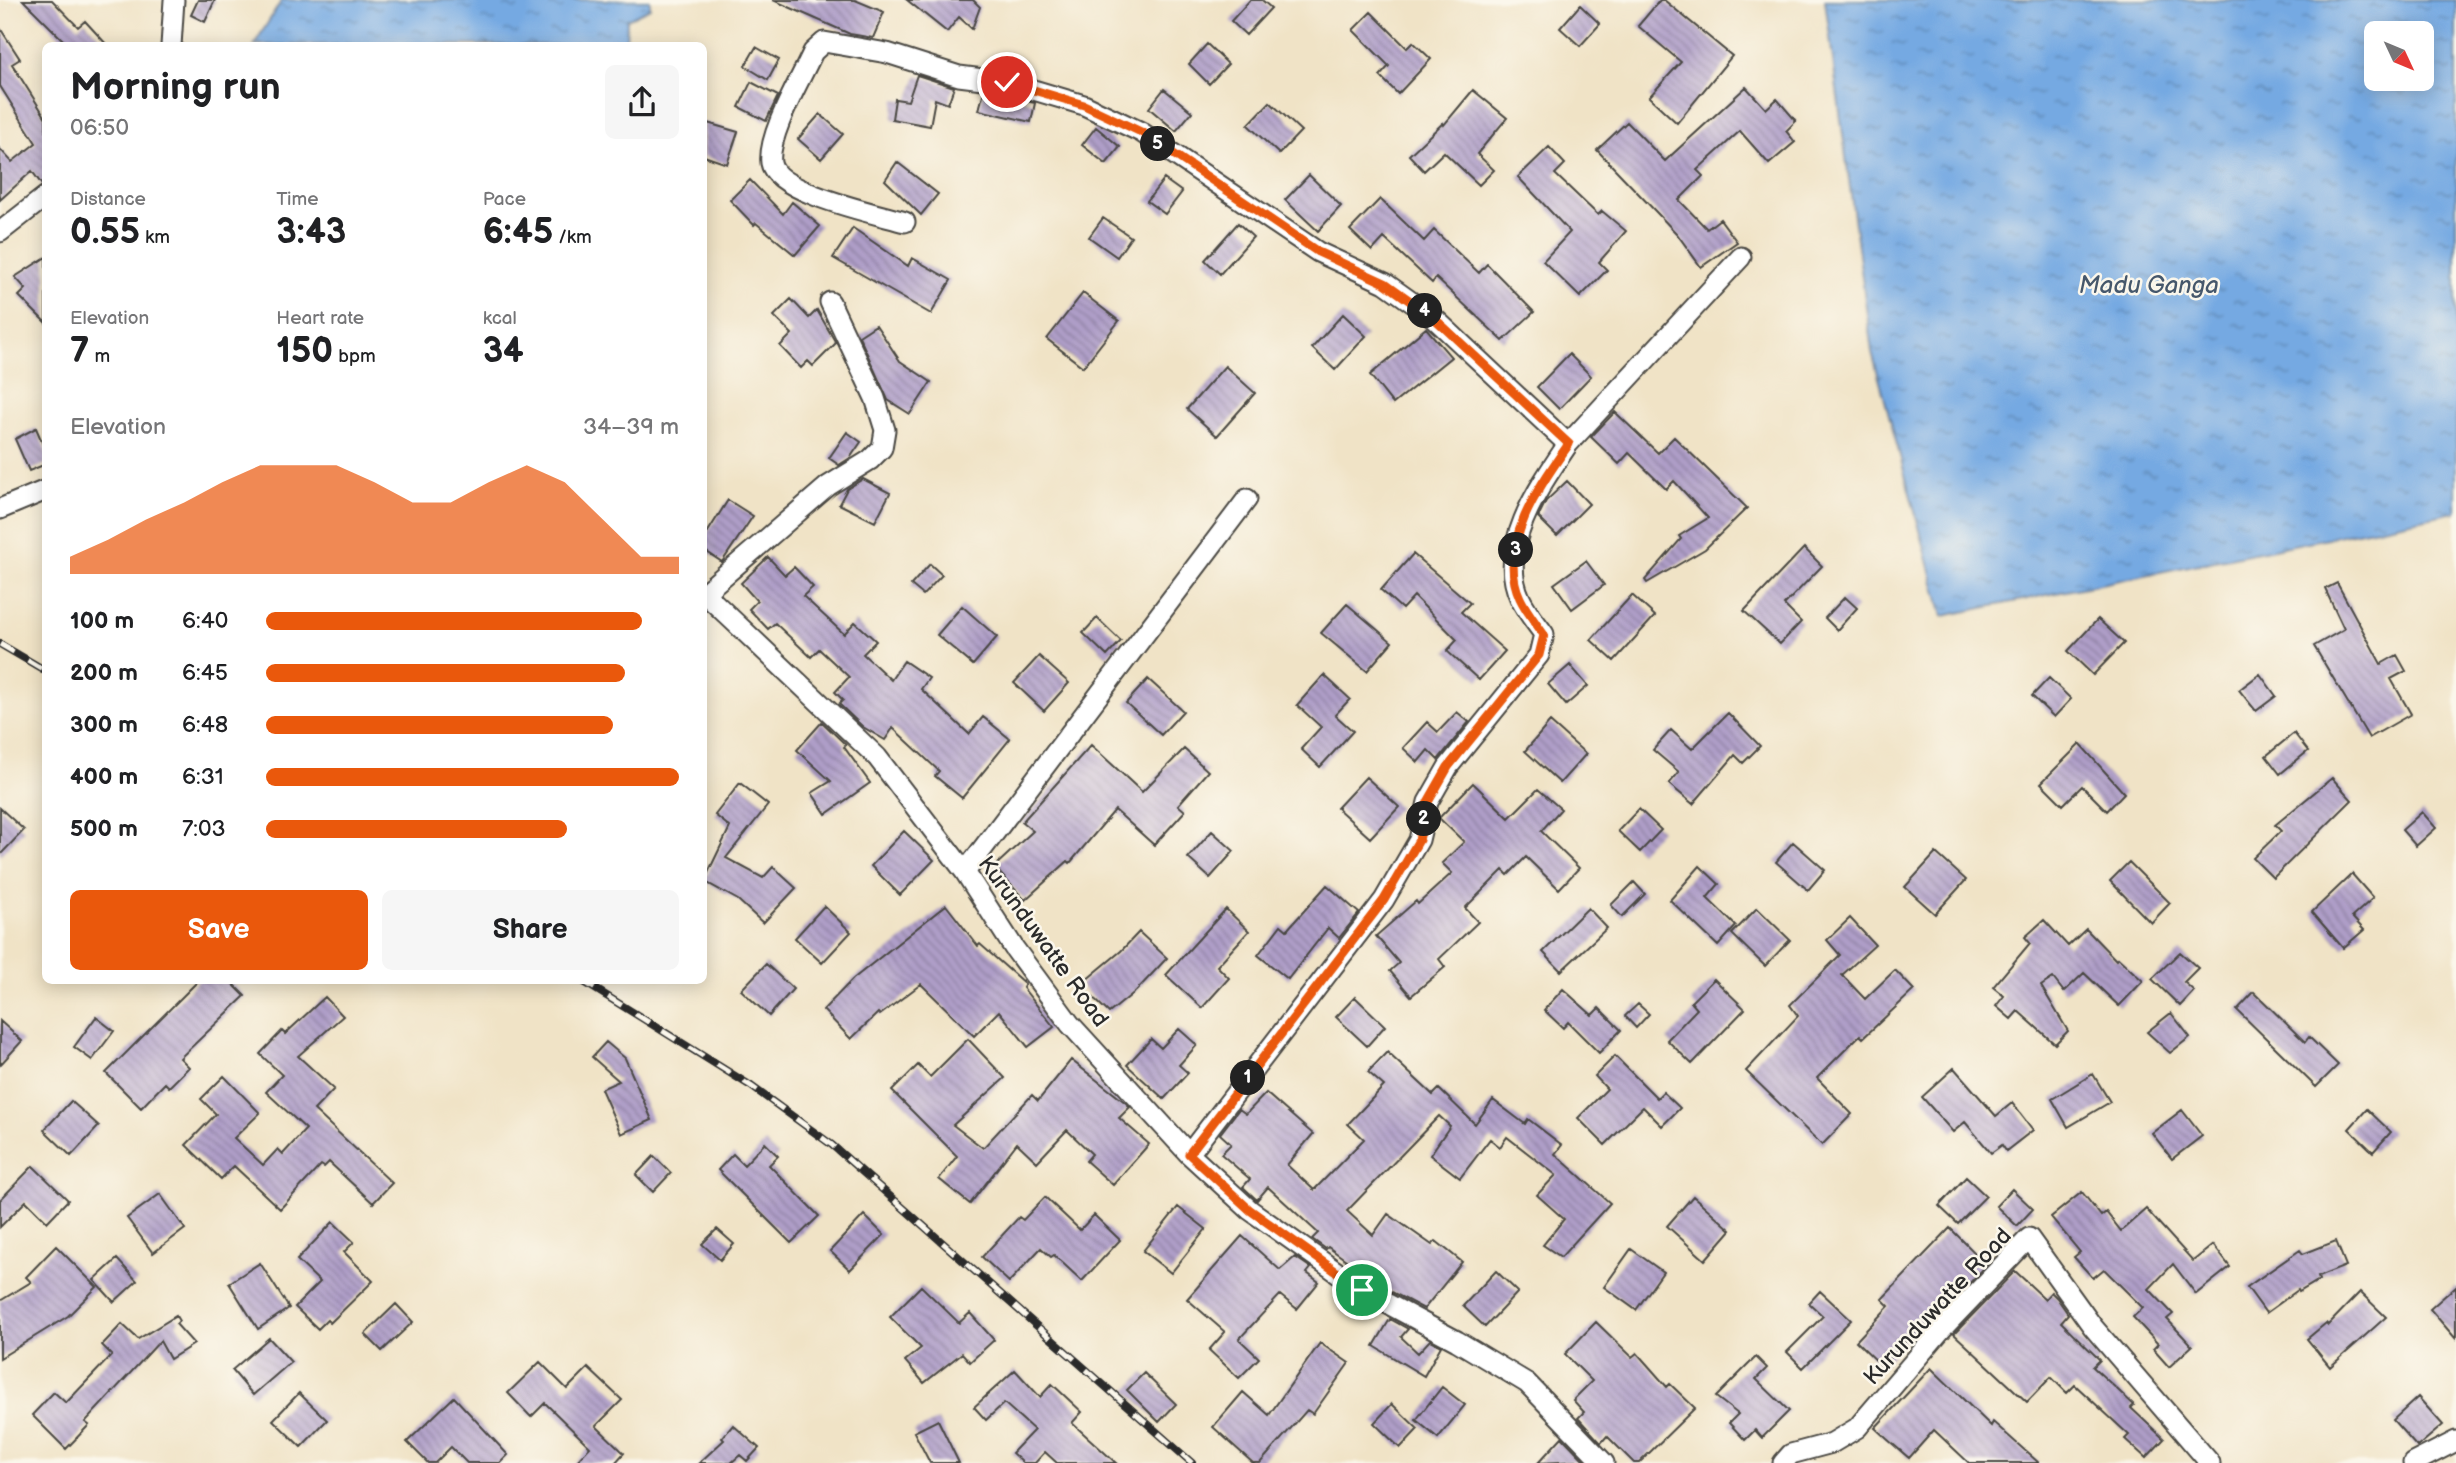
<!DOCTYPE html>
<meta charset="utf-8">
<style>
:root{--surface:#fff;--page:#f6f6f6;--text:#202124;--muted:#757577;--accent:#ea580c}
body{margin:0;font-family:"Balsamiq Sans",sans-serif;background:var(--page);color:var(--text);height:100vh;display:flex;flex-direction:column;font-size:26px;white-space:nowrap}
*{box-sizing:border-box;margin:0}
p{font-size:23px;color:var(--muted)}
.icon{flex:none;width:38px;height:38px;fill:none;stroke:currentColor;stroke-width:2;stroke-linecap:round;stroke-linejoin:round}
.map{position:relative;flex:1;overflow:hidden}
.side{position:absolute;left:42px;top:42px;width:665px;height:942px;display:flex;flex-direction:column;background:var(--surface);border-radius:10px;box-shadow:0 4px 18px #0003}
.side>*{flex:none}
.needle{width:46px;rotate:134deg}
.buttons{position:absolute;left:2364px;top:21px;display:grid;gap:14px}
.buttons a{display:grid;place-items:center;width:70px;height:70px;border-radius:10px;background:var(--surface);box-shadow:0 4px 18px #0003;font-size:35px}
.pin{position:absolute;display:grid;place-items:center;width:60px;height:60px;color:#fff;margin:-30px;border:4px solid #fff;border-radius:50%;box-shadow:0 2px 7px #0007}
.km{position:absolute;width:35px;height:35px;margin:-18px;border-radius:50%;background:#222;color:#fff;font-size:19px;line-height:35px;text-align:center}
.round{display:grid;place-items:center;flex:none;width:74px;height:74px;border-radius:10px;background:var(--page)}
.head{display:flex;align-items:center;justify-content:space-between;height:119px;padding:0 28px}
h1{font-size:38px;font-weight:800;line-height:52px}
.metrics{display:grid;grid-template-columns:repeat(3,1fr);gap:10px;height:119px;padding:7px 28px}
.metrics div{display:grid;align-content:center}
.metrics b{font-size:35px;font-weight:800}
.metrics small{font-size:19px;font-weight:400}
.metrics p{font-size:19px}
.chart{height:196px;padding:14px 28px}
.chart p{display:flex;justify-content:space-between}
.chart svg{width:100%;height:126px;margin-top:7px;fill:var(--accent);opacity:.7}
.primary-button{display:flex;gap:14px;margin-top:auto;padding:14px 28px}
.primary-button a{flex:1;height:80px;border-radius:10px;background:var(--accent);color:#fff;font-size:28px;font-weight:800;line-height:80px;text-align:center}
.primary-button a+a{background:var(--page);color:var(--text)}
ul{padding:0 28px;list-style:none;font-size:23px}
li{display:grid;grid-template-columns:112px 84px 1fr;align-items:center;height:52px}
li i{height:18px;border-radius:9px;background:var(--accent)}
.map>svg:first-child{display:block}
</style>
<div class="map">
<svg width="2456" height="1463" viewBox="0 0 2456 1463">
<defs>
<pattern id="water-ripples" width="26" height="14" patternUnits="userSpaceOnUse" patternTransform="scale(1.75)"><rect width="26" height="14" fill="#75a9e2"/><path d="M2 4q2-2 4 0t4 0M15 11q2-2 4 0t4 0" fill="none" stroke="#608ab7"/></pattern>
<pattern id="building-back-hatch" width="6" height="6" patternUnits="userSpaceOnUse" patternTransform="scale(1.75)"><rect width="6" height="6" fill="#af9ec8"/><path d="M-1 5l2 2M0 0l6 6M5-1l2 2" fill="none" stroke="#8f81a3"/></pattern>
</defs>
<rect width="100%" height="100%" fill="#fbf7ec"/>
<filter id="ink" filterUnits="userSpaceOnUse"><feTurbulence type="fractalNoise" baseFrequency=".0143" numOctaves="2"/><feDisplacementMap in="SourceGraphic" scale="14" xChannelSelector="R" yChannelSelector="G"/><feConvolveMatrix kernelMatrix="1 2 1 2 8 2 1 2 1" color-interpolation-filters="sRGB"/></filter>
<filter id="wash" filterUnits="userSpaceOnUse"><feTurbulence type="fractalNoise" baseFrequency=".00686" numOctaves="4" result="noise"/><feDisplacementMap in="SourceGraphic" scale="28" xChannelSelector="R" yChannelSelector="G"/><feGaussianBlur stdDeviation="1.57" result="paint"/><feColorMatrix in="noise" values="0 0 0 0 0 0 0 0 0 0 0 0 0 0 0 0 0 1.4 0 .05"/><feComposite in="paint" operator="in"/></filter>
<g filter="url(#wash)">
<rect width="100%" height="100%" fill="#f0e3c6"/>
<!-- water -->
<path fill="url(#water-ripples)" stroke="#506a86" stroke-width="2" fill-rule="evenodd" d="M282,0h368v8l-23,11 -1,26h-372z
M1825,0h631v512l-513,104 -71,-264zM2376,33h46v46h-46z"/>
<g id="blocks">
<!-- building -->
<path fill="url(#building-back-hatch)" d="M23,0h29l26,27 7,-6 23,25h-51l6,-6z
M198,0h17l-10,22 -14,-7z
M773,0h82l29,12 -11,26 -23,-4z
M907,0h66l7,7 -8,22 -13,-12 -12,15z
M1250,0h12l9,8 -25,27 -15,-14z
M1660,0h4l68,56 -55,67 -28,-26 32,-35 -43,-36z
M1580,5l20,19 -20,22 -20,-18z
M1371,12l36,36 6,-6 18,17 -33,35 -18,-18 9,-10 -36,-36z
M0,28l20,31 -8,5 34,54v66l-4,1 -10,-14 -32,29v-51l12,13 24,-19 -36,-57z
M1207,44l21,20 -19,20 -20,-20z
M756,47l23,13 -11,20 -23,-14z
M917,75l37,12 -6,17 -13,-5 -5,27 -38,-7 3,-20 13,2z
M751,82l27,14 -12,25 -27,-14z
M1746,87l20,22 11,-10 19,22 -10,10 9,11 -26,22 -29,-33 -43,39 6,6 -24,24 28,29 13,-10 17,23 -36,25 -24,-33 -80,-84 30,-28 38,39z
M1164,89l28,23 -16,19 -27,-23z
M1473,90l34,28 -30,36 17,16 -15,15 -35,-33 -20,19 -15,-16 34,-32 1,2z
M984,91l51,12 -4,19 -52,-12z
M1270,102l31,29 -22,23 -31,-29z
M820,114l23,20 -22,25 -23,-20z
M704,122l34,10 -11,32 -23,-8z
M1096,127l24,20 -14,17 -24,-19z
M1549,147l16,17 -10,10 43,41 4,-4 24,20 -27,31 8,8 -27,27 -37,-36 27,-29 -52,-55z
M897,162l41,32 -17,21 -36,-35z
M1309,175l32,31 -23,25 -33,-31z
M1164,179l18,13 -17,22 -18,-13z
M750,180l33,34 9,-12 28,24 -25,29 -39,-32 -2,2 -24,-25z
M1380,199l44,42 10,-11 45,43 8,-9 47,48 -31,29 -67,-63 -4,5 -48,-45 -12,13 -22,-21z
M1103,218l28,19 -14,20 -28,-20z
M1238,223l15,14 -33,37 -15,-14z
M853,228l55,38 4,-8 39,22 -20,34 -98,-56z
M46,257v66l-27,-27 7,-7 -11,-12z
M1083,293l36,28 -36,46 -36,-28z
M791,299l18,19 8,-8 19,33 -23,23 -5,-5 -7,7 -21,-22 12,-12 -18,-18z
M1343,314l23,22 -31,34 -23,-22z
M876,325l24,36 31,21 -21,32 -22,-14 -29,-64z
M1426,328l25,29 -58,47 -23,-29z
M1569,354l22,22 -32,33 -22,-22z
M1225,366l30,27 -38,43 -30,-27z
M1615,412l43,41 16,-16 73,71 -42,41 -58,34 -2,-3 36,-41 -2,-3 29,-18 -34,-37 -8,8 -37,-36 -10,11 -28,-27z
M36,428l10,23v13l-17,7 -14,-32z
M847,432l14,10 -11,16 -11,7 -10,-7z
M863,479l27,14 -15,29 -36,-18 8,-15z
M1567,481l22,23 -32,32 -19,-19 8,-16z
M728,500l25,16 -31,46 -18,-12v-12z
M1804,548l18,18 -38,39 17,17 -21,22 -36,-33z
M1413,554l57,49 -9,9 44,39 -26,29 -32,-29 10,-11 -43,-44 -12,13 -21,-19z
M768,557l17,18 9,-8 19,20 -10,9 41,38 11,-12 21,19 -13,13 28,26 13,-19 25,17 -8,11 48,45 14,-17 27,22 -48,59 -27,-22 4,-5 -46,-43 -8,12 -22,-13 -24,-23 4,-4 -8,-8 14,-15 -30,-28 -8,8 -36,-34 -7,6 -19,-20 8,-8 -16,-18z
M1586,561l18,24 -32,24 -18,-25z
M930,564l12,11 -19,20 -12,-10z
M2337,583l44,81 16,-9 9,16 -15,8 20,35 -42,24 -55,-92 30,-17 -19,-40z
M1632,595l23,21 -41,45 -23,-21z
M1845,597l12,11 -20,22 -12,-12z
M1347,604l45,38 -25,29 -46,-38z
M962,606l35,31 -24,28 -36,-30z
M1097,618l24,23 -14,15 -24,-23z
M2098,619l26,24 -31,32 -25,-24z
M1039,656l30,27 -25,28 -30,-28z
M1570,665l18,21 -22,19 -18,-21z
M2260,674l16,22 -20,15 -17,-21z
M1324,675l26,24 -15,16 18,16 -33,36 -19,-18 20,-22 -24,-22z
M2049,678l22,21 -17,18 -22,-21z
M1148,679l35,32 -22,24 -35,-32z
M1457,712l12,10 -31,38 -10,-10 -10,12 -15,-14 24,-26 11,10z
M1728,713l32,33 -17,17 -8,-8 -42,49 -24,-20 10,-12 -26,-22 18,-20 21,19z
M822,722l24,23 -2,2 26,36 -44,31 -14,-21 19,-12 -34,-31z
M1550,722l36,32 -26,29 -35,-32z
M2294,733l14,18 -28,23 -14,-18z
M2080,744l44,49 -17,18 -25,-25 -19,19 -22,-22z
M1091,745l51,47 42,-43 24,22 -30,34 7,6 -31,34 -39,-35 -45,53 -2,-2 -43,39 -31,-33 39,-36 -11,-9z
M1366,777l33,30 -29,31 -33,-30z
M2332,778l20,22 -79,78 -20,-20 28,-27 -6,-6z
M740,783l28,22 -42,53 37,20 10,-11 23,21 -33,35 -25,-23 -34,-19 26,-54 -15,-12z
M1473,783l36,35 29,-29 23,20 -20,22 38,37 -20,21 -33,-32 -18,18 -5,-5 -38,38 13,14 -39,37 6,8 -34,29 -21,-25 9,-8 -23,-27 40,-35 2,3 34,-31 -10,-10 22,-21 -25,-24z
M0,808l24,22 -24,25z
M1639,809l22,21 -21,22 -22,-21z
M2422,812l14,16 -20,18 -14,-16z
M904,831l30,29 -34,35 -29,-29z
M1212,831l22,20 -24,27 -22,-20z
M1793,842l32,28 -17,20 -32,-28z
M1936,853l30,27 -31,34 -30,-27z
M2129,862l41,41 -19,20 -41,-42z
M1700,866l19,18 -12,14 29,28 -18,20 -48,-46z
M2352,874l21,24 -21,19 12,13 -21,18 -31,-36z
M1634,882l11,12 -23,23 -11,-12z
M1327,885l32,28 -20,25 -11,-10 -40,51 -30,-24 23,-30 6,5z
M946,905l32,41 2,-2 45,40 -2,4 31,39 -26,20 -29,-36 -25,25 -53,-52 -41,31 -2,-2 -27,26 -28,-29 30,-31z
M824,906l27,26 -29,31 -27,-25z
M1588,908l19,20 -46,43 -18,-19z
M1757,908l33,32 -25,26 -33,-32z
M1226,909l23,22 -32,35 12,12 -27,30 -36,-33z
M1850,918l25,27 -33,30 23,24 30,-29 19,20 -51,48 -3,-3 -43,43 35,36 -30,31 -76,-74 52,-55 -8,-11 50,-50 -13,-15z
M2044,920l24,26 18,-17 30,31 2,-2 25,23 -24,25 -35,-33 -20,19 -11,-14 -12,8 27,45 -13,13 -37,-33 -7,8 -15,-13 8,-10 -11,-9 37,-44 -5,-6z
M1139,932l28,26 -31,33 -27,22 -29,-28 41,-34z
M2180,952l18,16 -14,14 10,9 -14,15 -28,-27z
M766,964l27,25 -24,27 -28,-26z
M1714,979l31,30 -53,55 -25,-24 30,-31 -6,-7z
M199,980h30l16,16 -65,62 9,9 -20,20 -4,-4 -24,25 -35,-35z
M1563,989l29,26 7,-7 22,22 -22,23 -31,-31 -5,6 -19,-18z
M2254,992l51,50 4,-5 29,28 -22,22 -79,-77z
M325,997l18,19 -45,40 36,33 -20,21 78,73 -19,20 -44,-41 -5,5 -3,-2 -41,44 -46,-43 -13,13 -35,-34 30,-31 -15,-15 23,-23 36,37 -26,25 29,27 15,-16 5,5 23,-25 -40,-37 16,-17 -22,-21 22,-23 3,3z
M1355,997l30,29 -18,20 -31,-29z
M1638,1004l11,10 -13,14 -11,-12z
M2171,1013l19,24 -20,16 -23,-21z
M96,1017l18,14 -22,29 -18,-13z
M0,1021l22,20 -22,24z
M1179,1029l18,16 -18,20 9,8 -24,26 -37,-34 24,-26 10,9z
M968,1039l37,39 -52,47 30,23 49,-53 6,6 33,-41 55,43 4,4 -11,11 30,26 -36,41 -27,-24 6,-7 -25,-24 -30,32 -20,-19 -47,61 -31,-25 18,-23 -65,-65 26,-26 12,12z
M606,1042l19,16 27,62 -31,14 -20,-45 18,-8 -27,-24z
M1387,1052l46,43 6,-6 36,35 18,-24 32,24 3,-5 34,26 -7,9 55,49 -49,54 -18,-12 21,-26 -27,-24 19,-20 -49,-38 -7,10 -10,-8 -30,39 -30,-23 20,-29 -11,-10 -92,95 26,24 15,-21 44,31 4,-4 26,21 -38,47 -38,-20 -58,-42 -2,2 -14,-10 6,-6 -50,-46 -11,13 -14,-13 7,-8 -29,-25 10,-10 -11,-10 19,-25 7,5 20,-21 47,41 -26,31 27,25 50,-51 -16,-15 36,-38 -16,-14z
M1615,1056l42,42 6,-6 17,16 -18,18 -19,-19 -38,38 -27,-27 29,-29 -12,-13z
M1954,1068l42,48 16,-13 21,27 -27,21 -4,-6 -11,8 -26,-31 -12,10 -31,-35z
M2093,1074l17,28 -42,25 -16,-28z
M71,1101l28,25 -28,30 -27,-26z
M2367,1109l24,23 -18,20 -24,-23z
M2182,1110l20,26 -30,23 -20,-26z
M765,1143l13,13 -9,9 50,51 -28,27 -73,-73 15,-16 11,11z
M654,1156l17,17 -18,19 -17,-17z
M33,1166l35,34 -21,22 -21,-21 -26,26v-27z
M1966,1177l20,19 -28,28 -19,-18z
M2012,1189l21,20 -16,17 -21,-20z
M2082,1192l19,24 5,-4 15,19 25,-22 47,52 20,-16 17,22 -34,27 -23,-30 -24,25 24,25 -6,5 25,27 -23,21 -16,-18 5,-5 -25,-27 10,-9 -39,-39 -11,9 -19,-21 6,-5 -29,-35z
M160,1194l25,35 -32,24 -26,-35z
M1693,1196l38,34 -26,30 -38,-34z
M1045,1197l35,33 14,-15 26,25 -38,41 -28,-26 -3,2 -10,-9 -32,34 -27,-25 37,-40 4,3z
M1178,1207l28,22 -35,44 -28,-22z
M864,1215l20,20 -34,35 -20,-19z
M333,1222l21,20 -10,10 29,29 -43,42 -3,-3 -9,9 -23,-22 25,-25 -23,-22z
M1950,1228l37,37 -51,53 -18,15 -2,-2 -34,35 -26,-25 33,-35 -7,-7z
M717,1229l17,15 -14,16 -18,-16z
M1242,1236l38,34 15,-13 16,11 -4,5 12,9 -22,27 -17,-14 -41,44 20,19 -20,20 -30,-28 16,-18 -38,-33z
M2336,1241l10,25 -28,11 1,3 -20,12 -1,-2 -32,23 -19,-26 53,-37 3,4z
M56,1246l41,41 -29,29 -68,42v-57l31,-19 -5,-5z
M1631,1249l32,23 -27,38 -32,-23z
M117,1259l20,22 -23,21 -20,-22z
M260,1263l29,45 -31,21 -29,-46z
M1496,1271l22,21 -33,35 -22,-21z
M2015,1271l30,28 6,-7 6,6 11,16 -7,8 39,38 -7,7 41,38 -3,3 33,31 -18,19 -21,-19 4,-4 -54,-50 -8,8 -16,-16 -24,25 -73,-68z
M921,1286l38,37 11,-10 24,27 -24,22 -8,-9 -38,30 -19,-22 16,-13 -31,-31z
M2456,1286v53l-26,-30z
M1820,1291l31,29 -48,48 -16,-16 36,-36 -14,-13z
M2360,1292l26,25 -56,50 -23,-28 19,-16 2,2z
M396,1304l17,18 -31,29 -17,-17z
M176,1316l3,5 -3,3 18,20 -24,15 -10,-18 -75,81 4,3 -23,24 -34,-34 22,-23 12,11 46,-48 -10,-10 20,-21 16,15z
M1390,1319l18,10 -7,8 17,16 12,-13 11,6 -17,30 -50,-30z
M1596,1322l36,35 5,-4 30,34 3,-3 25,24 -56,55h-5l-27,-27 -6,7 -23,-25 6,-6 -11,-12 19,-19 -27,-27z
M269,1338l22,24 -38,33 -21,-25z
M1320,1343l29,20 -36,51 -6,-4 -47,53h-7l-40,-36 30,-35 26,23z
M1756,1357l11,11 -11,11 33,32 -27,27 -7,-8 -10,10 -16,-17 9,-9 -22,-17z
M540,1362l27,27 21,-21 34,32 -26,26 28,27 -9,10h-40l15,-16 -45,-44 -14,14 -23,-24z
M1931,1368l60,58 2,-4 46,41h-70l-35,-33 -25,28 -22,-19 -12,-11z
M1015,1370l25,27 12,-13 30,28 -10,11 44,40h-59l-12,-11 -10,11h-12l-11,-10 22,-23 -30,-27 -18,17 -12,-13z
M1144,1373l32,31 -17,18 -32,-32z
M1442,1387l23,18 -27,33 -22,-18z
M299,1393l28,27 -26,27 -28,-27z
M454,1397l54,58 -8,8h-33l-16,-16 -16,16h-7l-21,-21z
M2418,1397l25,28 -26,22 -24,-27z
M1392,1404l26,25 -18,19 -26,-25z
M938,1420l21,43h-29l-16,-31z
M733,1425l26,23 -12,13 -7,-6 -9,8h-32l25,-23 -2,-2z
M1562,1437l23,24 -47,2z"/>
</g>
</g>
<g filter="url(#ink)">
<use href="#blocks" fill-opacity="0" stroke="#494742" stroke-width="2"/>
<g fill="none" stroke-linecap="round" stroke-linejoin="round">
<defs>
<path id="street" d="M171,46l3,-46
M905,222c-27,-8 -129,-29 -134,-59 -4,-28 30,-84 42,-111l11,-10 63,11 72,23 48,6 77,23 57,27 177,120 67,31 49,35 134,126
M0,232l46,-36
M0,509l46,-19
M704,593l173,164 88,115 49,76 56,76 119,130 61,56 112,80 95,51 70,42 77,80
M704,593l124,-107 42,-26 12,-12 3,-18 -10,-32 -45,-96
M965,872l282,-373
M1189,1154l195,-254 35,-60 9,-38 20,-35 91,-112 5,-21c-8,-11 -18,-23 -24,-36 -24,-51 21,-114 48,-154l173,-187
M1783,1463l8,-9 41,-11 25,-15 83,-97 89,-93 64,89 117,136
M2413,1463l43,-22"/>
</defs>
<!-- street casing -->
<use href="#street" stroke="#494742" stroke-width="23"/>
<!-- street -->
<use href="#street" stroke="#fff" stroke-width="19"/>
<defs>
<path id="rail" d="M0,644l46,27
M581,980l170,106 81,59 360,318"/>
</defs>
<!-- rail casing -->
<use href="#rail" stroke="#2b2b2b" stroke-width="8"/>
<!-- rail -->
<use href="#rail" stroke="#fbf7ec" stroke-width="5" stroke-dasharray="16" stroke-linecap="butt"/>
</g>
</g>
<g fill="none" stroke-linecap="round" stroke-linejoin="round" filter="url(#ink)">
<defs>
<path id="route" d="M1007,82l77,23 57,27 177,120 67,31 49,35 135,126c-29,40 -73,103 -49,154 6,13 16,25 24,37l-5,20 -91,112 -20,35 -9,38 -35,60 -195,254 61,56 112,80"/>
</defs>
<!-- route casing -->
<use href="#route" stroke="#fff" stroke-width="14"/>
<!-- route -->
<use href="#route" stroke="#ea580c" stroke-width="9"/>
</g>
<g text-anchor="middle" stroke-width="5" stroke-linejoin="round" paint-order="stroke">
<!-- street labels -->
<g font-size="23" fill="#2b2b2b" stroke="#fbf7ec">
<text transform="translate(1044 941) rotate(54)" y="8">Kurunduwatte Road</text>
<text transform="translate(1937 1306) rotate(-47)" y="8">Kurunduwatte Road</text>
</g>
<!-- water labels -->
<g font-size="24" font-style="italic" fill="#45576b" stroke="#fbf7ec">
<text x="2149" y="293">Madu Ganga</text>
</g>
</g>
</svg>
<div class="buttons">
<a><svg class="needle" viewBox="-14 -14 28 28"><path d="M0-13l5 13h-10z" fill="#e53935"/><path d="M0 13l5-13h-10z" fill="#757577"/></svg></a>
</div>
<div class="pin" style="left:1362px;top:1290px;background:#1e9e55"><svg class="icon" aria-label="arrive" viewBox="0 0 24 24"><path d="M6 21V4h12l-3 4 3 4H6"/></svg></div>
<div class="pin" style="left:1007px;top:82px;background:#d93025"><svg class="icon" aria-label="check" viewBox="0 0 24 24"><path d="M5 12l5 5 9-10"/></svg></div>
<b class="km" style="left:1248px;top:1078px">1</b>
<b class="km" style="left:1424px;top:819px">2</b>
<b class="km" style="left:1516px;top:550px">3</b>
<b class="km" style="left:1425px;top:311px">4</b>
<b class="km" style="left:1158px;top:144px">5</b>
<section class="side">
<div class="head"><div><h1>Morning run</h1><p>06:50</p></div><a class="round"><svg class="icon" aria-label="share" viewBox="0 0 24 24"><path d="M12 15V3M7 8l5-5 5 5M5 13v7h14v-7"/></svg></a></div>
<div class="metrics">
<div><p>Distance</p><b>0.55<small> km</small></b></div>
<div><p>Time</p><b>3:43</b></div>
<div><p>Pace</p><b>6:45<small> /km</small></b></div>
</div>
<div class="metrics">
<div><p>Elevation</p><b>7<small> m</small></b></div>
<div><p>Heart rate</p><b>150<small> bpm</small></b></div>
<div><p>kcal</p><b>34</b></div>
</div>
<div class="chart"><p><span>Elevation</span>34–39 m</p>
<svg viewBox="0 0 160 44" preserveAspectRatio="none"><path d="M0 44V38L10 32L20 25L30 19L40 12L50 6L60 6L70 6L80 12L90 19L100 19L110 12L120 6L130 12L140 25L150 38L160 38V44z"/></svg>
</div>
<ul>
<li><b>100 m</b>6:40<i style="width:91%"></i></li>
<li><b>200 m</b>6:45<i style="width:87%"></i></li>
<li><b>300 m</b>6:48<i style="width:84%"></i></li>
<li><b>400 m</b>6:31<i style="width:100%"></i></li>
<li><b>500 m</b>7:03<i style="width:73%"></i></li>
</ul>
<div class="primary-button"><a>Save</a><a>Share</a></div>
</section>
</div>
